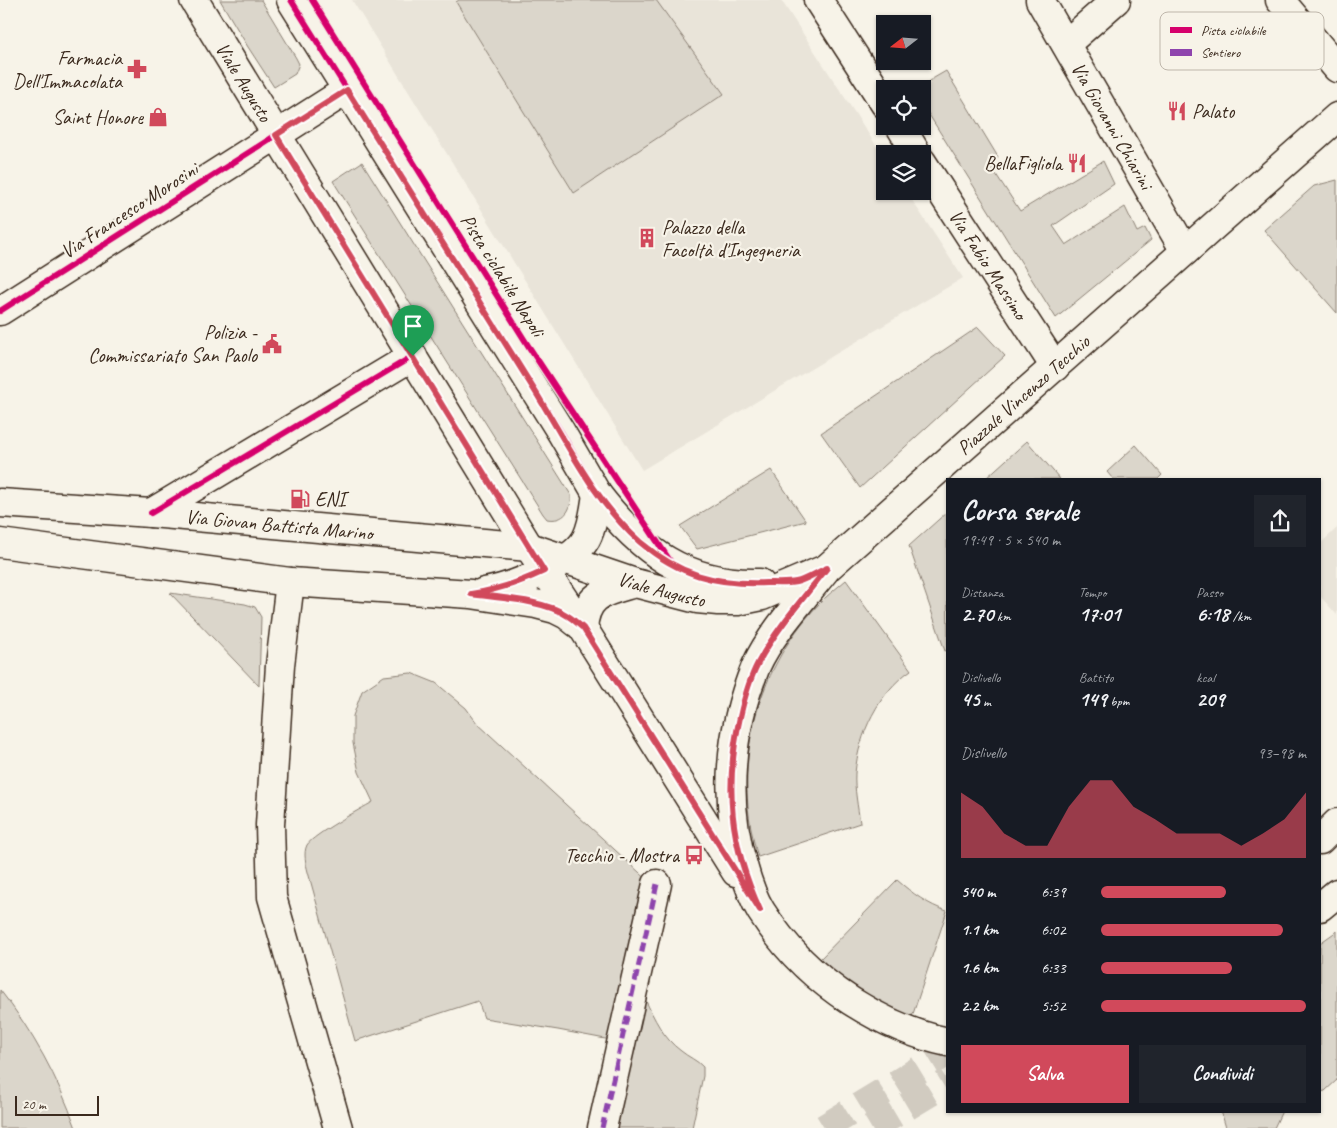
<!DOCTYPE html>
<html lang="it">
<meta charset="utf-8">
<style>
:root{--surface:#171b24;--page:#20242c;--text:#f1f3f6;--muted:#9ea1a6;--accent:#d1495b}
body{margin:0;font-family:Caveat,sans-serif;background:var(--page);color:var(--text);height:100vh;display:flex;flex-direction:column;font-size:19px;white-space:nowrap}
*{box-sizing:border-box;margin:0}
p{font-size:16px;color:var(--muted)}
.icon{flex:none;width:28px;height:28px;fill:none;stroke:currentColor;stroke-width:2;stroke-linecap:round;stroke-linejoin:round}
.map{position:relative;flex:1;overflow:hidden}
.details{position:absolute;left:946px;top:478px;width:375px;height:635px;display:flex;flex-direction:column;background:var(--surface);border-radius:0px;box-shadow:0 1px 4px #0004}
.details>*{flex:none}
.needle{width:32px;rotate:253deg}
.buttons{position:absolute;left:876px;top:15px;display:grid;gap:10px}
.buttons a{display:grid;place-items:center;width:55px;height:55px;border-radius:0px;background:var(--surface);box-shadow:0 1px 4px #0004;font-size:25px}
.scale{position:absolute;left:15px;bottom:12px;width:84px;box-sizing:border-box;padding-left:5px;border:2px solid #3b2a1e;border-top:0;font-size:14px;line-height:18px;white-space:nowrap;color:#3b2a1e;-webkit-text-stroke:4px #f7f3e8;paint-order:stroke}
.pin{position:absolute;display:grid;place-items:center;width:42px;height:42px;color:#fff;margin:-51px -21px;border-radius:50% 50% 50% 0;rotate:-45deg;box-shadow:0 0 5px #0007}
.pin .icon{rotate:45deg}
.round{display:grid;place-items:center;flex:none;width:52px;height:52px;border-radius:0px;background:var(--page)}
.overview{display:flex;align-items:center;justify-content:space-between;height:85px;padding:0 15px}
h1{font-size:28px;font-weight:700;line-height:38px}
.figures{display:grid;grid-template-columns:repeat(3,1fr);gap:8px;height:85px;padding:5px 15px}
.figures div{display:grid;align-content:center}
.figures b{font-size:21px;font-weight:700}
.figures small{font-size:14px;font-weight:400}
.figures p{font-size:14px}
.chart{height:140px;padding:10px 15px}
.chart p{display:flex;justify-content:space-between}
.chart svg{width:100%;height:90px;margin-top:5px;fill:var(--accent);opacity:.7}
.button{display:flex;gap:10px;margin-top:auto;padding:10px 15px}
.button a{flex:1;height:58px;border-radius:0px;background:var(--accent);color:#fff;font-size:20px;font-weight:700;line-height:58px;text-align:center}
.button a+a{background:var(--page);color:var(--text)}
ul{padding:0 15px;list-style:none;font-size:16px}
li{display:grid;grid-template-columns:80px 60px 1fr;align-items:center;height:38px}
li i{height:12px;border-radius:6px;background:var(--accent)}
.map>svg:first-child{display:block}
</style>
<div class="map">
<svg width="1337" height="1128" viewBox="0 0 1337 1128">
<rect width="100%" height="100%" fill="#f7f3e8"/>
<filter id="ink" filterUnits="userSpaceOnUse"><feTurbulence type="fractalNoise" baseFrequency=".02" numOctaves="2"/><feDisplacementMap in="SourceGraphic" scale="10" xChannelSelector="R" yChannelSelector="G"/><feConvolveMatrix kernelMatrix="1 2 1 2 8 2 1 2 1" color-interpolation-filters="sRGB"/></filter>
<g filter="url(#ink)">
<!-- built -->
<path fill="#e9e4d9" d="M352,0h429l104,159v32h21l57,87 -321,192z
M1337,528v87l-17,-19v-52z"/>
<!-- green -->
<path fill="#dbd6cb" stroke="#8b8074" d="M220,0h41l35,58 3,6 -4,10 -21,13 -26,-40z
M459,0h197l68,94 -150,99 -118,-191z
M946,71l52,86 -10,5 32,49 83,-50 11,23 -61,42 13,19 59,-38 12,25 8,-4 6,12 -95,78 -133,-213 -1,-16h-7z
M362,162l209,333c1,15 -7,27 -24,24l-4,-5 -210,-333z
M1337,180v133l-73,-83 50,-44z
M978,327l27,29 -145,132 -39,-55z
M1027,441l33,38h-75z
M1136,445l26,30 -4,4h-45l-6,-7z
M771,470l35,51 -109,28 -17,-23z
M947,512l1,138 -3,1 -36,-105z
M846,580l65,90c-33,23 -52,64 -56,103 -1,16 3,34 5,50l-102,34c-27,-89 -4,-184 60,-252 8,-9 19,-17 28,-25z
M170,593l75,11 10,3 6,10 -2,69z
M411,673l25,10 30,25 11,15 175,161 -36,157 -58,-11 -74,-12 -6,-17 -123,40 -47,-169c-2,-8 -5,-19 -1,-27 6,-10 53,-36 66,-43l-14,-30 -6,-29v-27l9,-25 22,-15z
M897,880c15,13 31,25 50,31l-35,106c-34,-13 -66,-31 -92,-58z
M1337,931v149l-12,11 -5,1v-149z
M0,990c33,42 58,88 76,138h-76z
M645,999c9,19 18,39 36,52 7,6 16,9 22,16v9l-11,52h-81z
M1221,1111h61l-8,17h-48z"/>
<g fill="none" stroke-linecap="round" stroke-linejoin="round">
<!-- major-tunnel -->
<path stroke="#d1cbc0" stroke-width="28" stroke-dasharray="28 14" stroke-linecap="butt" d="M824,1128l124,-76
M871,1128l77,-46"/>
<defs>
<g id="minor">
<path d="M291,0l270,432 36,62"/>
<path d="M818,0l67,104"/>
<path id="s1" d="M1040,0l145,251"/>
<path d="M1066,44l50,-44"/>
<path d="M900,126l17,28"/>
<path id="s2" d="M922,162l133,205"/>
<path d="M0,311l347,-221"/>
<path d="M151,513l262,-157"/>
<path d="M602,1128l55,-244"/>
</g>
<g id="major">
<path id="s3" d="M194,0l335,547 54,81 153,244"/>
<path d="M1280,0l57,68"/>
<path d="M597,494c44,57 88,91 163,89"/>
<path id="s4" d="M0,503l151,10 378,34 106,36 62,16 21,2h20l24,-5 61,-26"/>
<path d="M0,543l290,39 181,12 65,10 19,5 12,6 10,8"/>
<path d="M290,582l-10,83 -10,160 2,72 66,231"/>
<path d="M484,592c27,-4 88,-28 102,-53 7,-13 9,-31 11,-45"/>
<path d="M583,628c3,-35 22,-36 52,-45"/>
<path d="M1320,840l17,-17"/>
<path d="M1320,907l17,-14"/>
<path id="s5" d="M948,1042c-35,-7 -67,-22 -97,-41 -36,-23 -67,-54 -90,-90 -8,-13 -13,-28 -17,-42 -21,-67 -15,-138 12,-203 14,-32 49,-70 71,-98l510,-451"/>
</g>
</defs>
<!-- minor casing -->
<use href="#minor" stroke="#3b2a1e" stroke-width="31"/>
<!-- major casing -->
<use href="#major" stroke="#3b2a1e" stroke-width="31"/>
<!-- minor -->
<use href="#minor" stroke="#f7f3e8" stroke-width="28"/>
<!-- major -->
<use href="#major" stroke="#f7f3e8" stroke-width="28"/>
<!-- quiet -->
<path stroke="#8e44ad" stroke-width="5" stroke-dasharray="10 5" stroke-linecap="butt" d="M602,1128l55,-244"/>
<defs>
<path id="cycleway" d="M291,0l270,432 36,62
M312,0l217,347 143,217
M0,311l347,-221
M151,513l262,-157"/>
</defs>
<!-- cycleway casing -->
<use href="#cycleway" stroke="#f7f3e8" stroke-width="9"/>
<!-- cycleway -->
<use href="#cycleway" stroke="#d6006c" stroke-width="6"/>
</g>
</g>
<g fill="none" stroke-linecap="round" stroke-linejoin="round" filter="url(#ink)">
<defs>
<path id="route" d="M347,90c62,101 125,201 188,301 32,52 59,110 105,151 39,33 76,43 126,41 9,0 20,1 30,-1 10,-2 21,-10 31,-14 -24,31 -51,61 -69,95 -9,17 -14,36 -18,54 -16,70 -10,128 20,193l-177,-282c-5,-4 -10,-9 -15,-12 -23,-16 -69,-18 -97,-22 26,-4 50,-12 73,-23l-268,-436z"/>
</defs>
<!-- route casing -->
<use href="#route" stroke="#fff" stroke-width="10"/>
<!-- route -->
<use href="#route" stroke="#d1495b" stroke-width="6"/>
</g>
<!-- icons -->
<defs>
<symbol id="pharmacy-bare" viewBox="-9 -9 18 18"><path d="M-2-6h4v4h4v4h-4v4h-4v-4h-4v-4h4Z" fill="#d1495b" stroke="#f7f3e8" stroke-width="2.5" paint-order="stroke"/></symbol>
<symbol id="restaurant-bare" viewBox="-9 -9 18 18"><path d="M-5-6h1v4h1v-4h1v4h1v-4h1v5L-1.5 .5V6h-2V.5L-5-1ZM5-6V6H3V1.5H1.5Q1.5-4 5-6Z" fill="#d1495b" stroke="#f7f3e8" stroke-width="2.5" paint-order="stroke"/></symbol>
<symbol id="shop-bare" viewBox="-9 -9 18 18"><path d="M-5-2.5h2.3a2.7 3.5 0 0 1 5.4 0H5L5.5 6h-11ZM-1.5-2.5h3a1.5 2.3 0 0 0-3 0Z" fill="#d1495b" stroke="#f7f3e8" stroke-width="2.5" paint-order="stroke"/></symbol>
<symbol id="building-bare" viewBox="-9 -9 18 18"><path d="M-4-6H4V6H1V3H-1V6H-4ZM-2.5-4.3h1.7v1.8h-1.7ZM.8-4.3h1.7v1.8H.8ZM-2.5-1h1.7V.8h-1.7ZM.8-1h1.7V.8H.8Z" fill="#d1495b" stroke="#f7f3e8" stroke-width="2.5" paint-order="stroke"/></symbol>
<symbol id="civic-bare" viewBox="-9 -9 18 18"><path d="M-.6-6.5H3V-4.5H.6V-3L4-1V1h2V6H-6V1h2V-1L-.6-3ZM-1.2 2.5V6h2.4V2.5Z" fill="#d1495b" stroke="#f7f3e8" stroke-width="2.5" paint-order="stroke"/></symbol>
<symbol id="fuel-bare" viewBox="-9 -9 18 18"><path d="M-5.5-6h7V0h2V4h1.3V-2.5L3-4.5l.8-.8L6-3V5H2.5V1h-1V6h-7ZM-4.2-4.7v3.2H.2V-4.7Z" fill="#d1495b" stroke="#f7f3e8" stroke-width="2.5" paint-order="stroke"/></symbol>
<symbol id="bus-bare" viewBox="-9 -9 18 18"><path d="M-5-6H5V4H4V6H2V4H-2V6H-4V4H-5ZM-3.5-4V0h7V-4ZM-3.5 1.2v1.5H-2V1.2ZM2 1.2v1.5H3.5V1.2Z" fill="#d1495b" stroke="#f7f3e8" stroke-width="2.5" paint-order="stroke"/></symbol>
</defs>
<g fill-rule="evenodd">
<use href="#pharmacy-bare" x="123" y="55" width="28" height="28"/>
<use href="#restaurant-bare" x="1163" y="97" width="28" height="28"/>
<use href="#shop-bare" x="144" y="103" width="28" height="28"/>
<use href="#restaurant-bare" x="1063" y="149" width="28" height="28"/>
<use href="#building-bare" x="633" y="224" width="28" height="28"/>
<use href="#civic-bare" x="258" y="330" width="28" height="28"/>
<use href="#fuel-bare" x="286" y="485" width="28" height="28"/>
<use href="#bus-bare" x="680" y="841" width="28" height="28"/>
</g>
<g text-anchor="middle" stroke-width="4.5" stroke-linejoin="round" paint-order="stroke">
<!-- poi labels -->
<g font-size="20" fill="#3b2a1e" stroke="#f7f3e8" text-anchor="end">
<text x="122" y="65">Farmacia<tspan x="122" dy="23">Dell'Immacolata</tspan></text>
<text x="1192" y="118" text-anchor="start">Palato</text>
<text x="143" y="124">Saint Honore</text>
<text x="1062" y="170">BellaFigliola</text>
<text x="662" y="234" text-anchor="start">Palazzo della<tspan x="662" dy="23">Facoltà d'Ingegneria</tspan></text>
<text x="257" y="339">Polizia -<tspan x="257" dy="23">Commissariato San Paolo</tspan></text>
<text x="315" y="506" text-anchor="start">ENI</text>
<text x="679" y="862">Tecchio - Mostra</text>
</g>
<!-- street labels -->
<g font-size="20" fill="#3b2a1e" stroke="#f7f3e8">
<text dy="7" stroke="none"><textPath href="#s3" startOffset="96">Viale Augusto</textPath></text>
<text dy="7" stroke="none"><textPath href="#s1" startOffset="145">Via Giovanni Chiarini</textPath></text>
<text transform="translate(129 210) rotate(-33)" y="7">Via Francesco Morosini</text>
<text dy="7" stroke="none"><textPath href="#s2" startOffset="122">Via Fabio Massimo</textPath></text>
<text transform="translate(503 275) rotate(58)" y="7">Pista ciclabile Napoli</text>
<text dy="7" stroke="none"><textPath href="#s5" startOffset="870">Piazzale Vincenzo Tecchio</textPath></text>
<text dy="7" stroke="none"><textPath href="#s4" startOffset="280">Via Giovan Battista Marino</textPath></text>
<text dy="7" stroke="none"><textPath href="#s4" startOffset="670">Viale Augusto</textPath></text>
</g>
</g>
<!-- legend -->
<rect x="1160" y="12" width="164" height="58" rx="8" fill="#f7f3e8" stroke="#bfb7ab" stroke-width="1"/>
<rect x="1170" y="27" width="22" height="6" fill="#d6006c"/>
<rect x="1170" y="49" width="22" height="7" fill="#8e44ad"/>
<g font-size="14" fill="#3b2a1e">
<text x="1201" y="35">Pista ciclabile</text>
<text x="1201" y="57">Sentiero</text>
</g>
</svg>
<div class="buttons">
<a><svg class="needle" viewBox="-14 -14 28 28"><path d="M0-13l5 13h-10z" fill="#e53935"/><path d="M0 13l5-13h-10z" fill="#9ea1a6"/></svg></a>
<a><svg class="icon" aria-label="locate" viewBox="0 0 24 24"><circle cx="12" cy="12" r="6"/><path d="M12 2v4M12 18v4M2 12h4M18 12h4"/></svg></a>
<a><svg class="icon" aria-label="layers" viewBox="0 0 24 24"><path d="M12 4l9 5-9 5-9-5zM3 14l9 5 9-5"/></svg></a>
</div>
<div class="scale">20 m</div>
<div class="pin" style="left:413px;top:356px;background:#1e9e55"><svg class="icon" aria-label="arrive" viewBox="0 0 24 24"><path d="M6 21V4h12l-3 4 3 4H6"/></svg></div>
<section class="details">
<div class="overview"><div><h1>Corsa serale</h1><p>19:49 · 5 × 540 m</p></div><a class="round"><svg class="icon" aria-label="share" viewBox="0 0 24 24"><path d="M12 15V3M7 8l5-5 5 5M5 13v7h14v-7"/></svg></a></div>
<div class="figures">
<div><p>Distanza</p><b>2.70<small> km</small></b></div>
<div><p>Tempo</p><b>17:01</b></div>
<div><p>Passo</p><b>6:18<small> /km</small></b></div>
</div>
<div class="figures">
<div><p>Dislivello</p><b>45<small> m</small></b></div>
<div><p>Battito</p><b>149<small> bpm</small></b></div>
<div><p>kcal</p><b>209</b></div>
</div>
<div class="chart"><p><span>Dislivello</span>93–98 m</p>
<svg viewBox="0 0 160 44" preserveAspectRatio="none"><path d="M0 44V12L10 19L20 32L30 38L40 38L50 19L60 6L70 6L80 19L90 25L100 32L110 32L120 32L130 38L140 32L150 25L160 12V44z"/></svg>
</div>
<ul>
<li><b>540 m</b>6:39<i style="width:61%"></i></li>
<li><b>1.1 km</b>6:02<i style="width:89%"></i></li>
<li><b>1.6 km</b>6:33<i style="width:64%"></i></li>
<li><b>2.2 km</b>5:52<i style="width:100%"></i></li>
</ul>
<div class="button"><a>Salva</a><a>Condividi</a></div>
</section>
</div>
